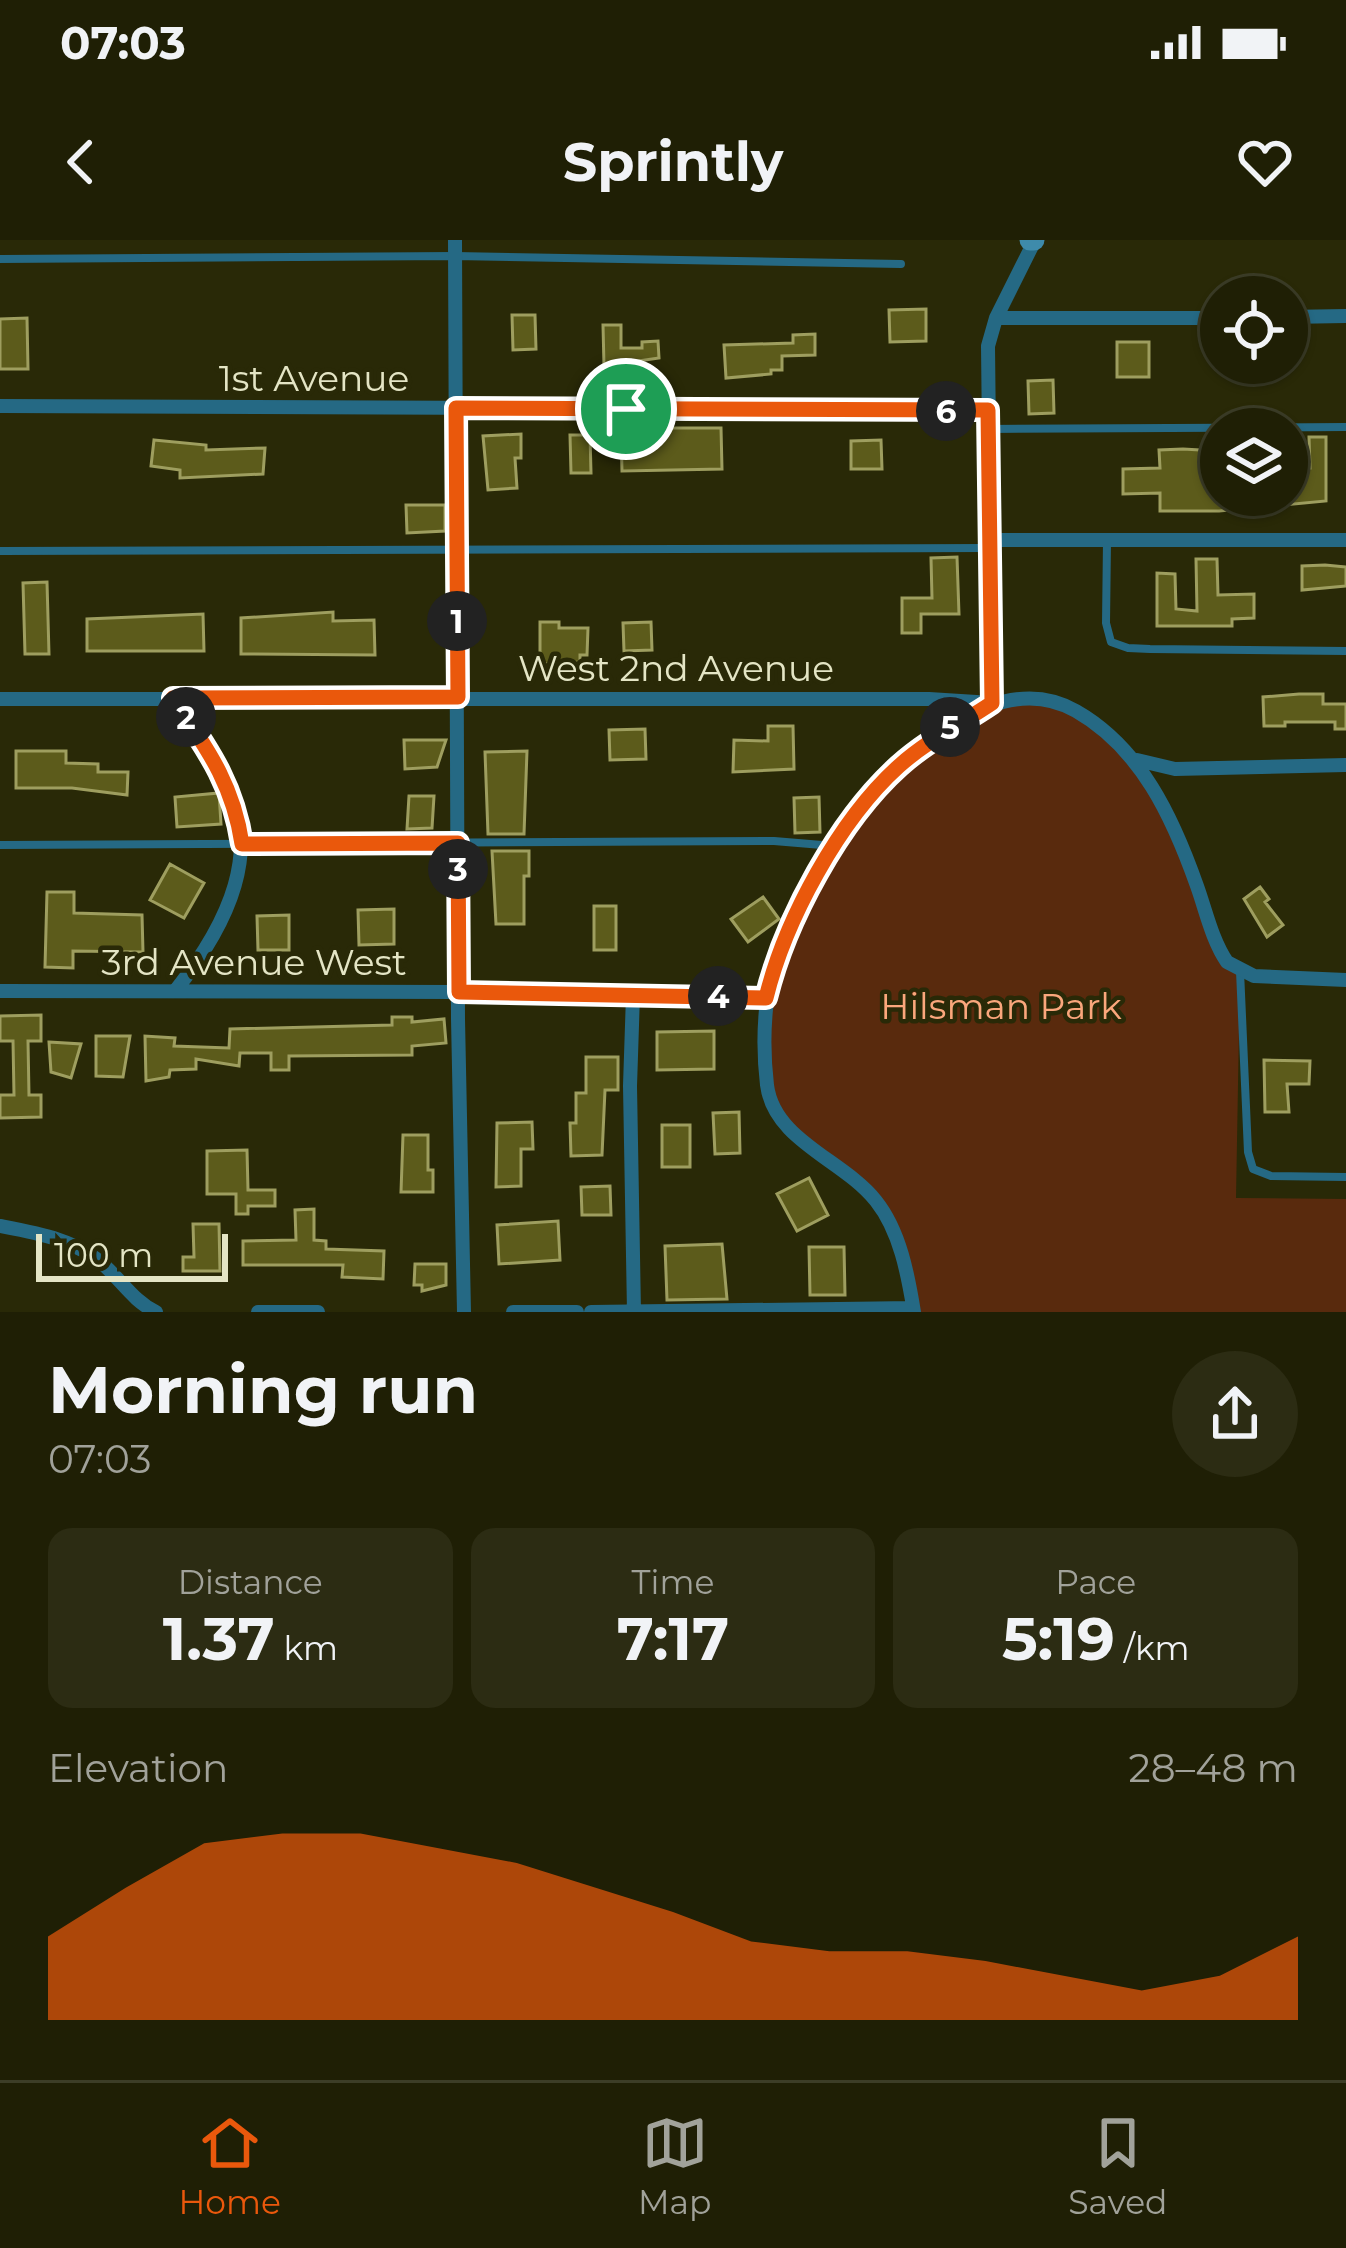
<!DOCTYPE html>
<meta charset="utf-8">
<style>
:root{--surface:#1f1f05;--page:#2c2c13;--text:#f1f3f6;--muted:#a1a29a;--line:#3c3d27;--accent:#ea580c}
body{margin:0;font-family:Montserrat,sans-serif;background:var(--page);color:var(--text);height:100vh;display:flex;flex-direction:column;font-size:45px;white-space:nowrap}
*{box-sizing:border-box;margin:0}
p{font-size:39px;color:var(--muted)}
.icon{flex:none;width:66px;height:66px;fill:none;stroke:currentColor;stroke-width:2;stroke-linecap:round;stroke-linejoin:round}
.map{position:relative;height:1072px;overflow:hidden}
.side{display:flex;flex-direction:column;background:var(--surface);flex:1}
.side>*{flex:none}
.tools{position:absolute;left:1200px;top:36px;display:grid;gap:24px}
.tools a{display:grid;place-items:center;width:108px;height:108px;border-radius:50%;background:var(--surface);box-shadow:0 3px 9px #0004,0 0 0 3px var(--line);font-size:60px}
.scale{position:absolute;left:36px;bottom:30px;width:192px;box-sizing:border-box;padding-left:12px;border:6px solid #e4e5c5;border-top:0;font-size:33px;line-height:42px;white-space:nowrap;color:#e4e5c5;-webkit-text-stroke:9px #292907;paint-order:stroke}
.pin{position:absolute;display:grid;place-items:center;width:102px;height:102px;color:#fff;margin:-51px;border:6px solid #fff;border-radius:50%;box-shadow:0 3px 12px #0007}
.km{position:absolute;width:60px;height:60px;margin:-30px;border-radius:50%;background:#222;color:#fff;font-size:33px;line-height:60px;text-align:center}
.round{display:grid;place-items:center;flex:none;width:126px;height:126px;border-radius:63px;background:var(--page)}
.headline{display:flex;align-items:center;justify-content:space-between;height:204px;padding:0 48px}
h1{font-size:66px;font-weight:700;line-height:90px}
.stats{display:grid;grid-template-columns:repeat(3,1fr);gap:18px;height:204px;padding:12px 48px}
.stats div{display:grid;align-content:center;border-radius:24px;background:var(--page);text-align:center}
.stats b{font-size:60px;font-weight:700}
.stats small{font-size:33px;font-weight:400}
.stats p{font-size:33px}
.chart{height:336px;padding:24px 48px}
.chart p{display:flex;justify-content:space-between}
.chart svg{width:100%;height:216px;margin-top:12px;fill:var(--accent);opacity:.7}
.status{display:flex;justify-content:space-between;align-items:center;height:84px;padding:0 60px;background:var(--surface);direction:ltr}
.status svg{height:33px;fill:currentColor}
header{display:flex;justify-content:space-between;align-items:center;height:156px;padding:0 48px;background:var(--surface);font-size:54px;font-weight:700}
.tab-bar{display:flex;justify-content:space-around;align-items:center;height:168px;border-top:3px solid var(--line);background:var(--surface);font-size:33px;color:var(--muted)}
.tab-bar a{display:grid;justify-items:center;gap:6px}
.tab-bar .active{color:var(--accent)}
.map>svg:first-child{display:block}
</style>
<div class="status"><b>07:03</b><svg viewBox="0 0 49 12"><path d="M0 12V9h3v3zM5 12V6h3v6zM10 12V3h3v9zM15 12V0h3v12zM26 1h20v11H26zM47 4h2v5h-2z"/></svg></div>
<header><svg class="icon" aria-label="back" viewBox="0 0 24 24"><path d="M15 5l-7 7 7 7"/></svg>Sprintly<svg class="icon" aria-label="heart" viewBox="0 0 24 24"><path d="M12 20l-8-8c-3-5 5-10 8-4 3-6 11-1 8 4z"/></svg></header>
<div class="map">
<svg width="1346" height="1072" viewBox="0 0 1346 1072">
<rect width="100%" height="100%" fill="#292907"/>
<!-- green -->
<path fill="#592a0d" d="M1044,461l30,10 55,46 55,94 36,103 20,18 -4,226 110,1v113h-431l-23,-89 -102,-96 -21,-41 -1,-88 18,-65 35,-62 77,-102 94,-65z"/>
<!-- building -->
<path fill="#5c5b1b" stroke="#9e9e5f" stroke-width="3" d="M926,69v32l-36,1 -1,-32z
M512,75h23l1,34 -23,1z
M27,78l1,51h-28v-50z
M603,85h18v23h21v-6l16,-1 1,17 -55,8z
M815,94v21l-33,1v14h-11v4l-45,4 -2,-33 69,-2v-8z
M1117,102h32v35h-32z
M1053,140l1,33 -25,1 -1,-33z
M662,188h59l1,41 -100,2 -1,-40z
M521,194v24h-6l2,30 -29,2 -5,-54z
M570,195h20l1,38h-20z
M1309,197h17v64l-107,10h-59v-18l-37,1v-25l37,-1 -1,-18 24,-1 34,2 1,44h69v-27h23z
M154,200l52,5v5l59,-2 -2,26 -83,4v-8l-29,-4z
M881,200l1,29h-31v-28z
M406,265h39v26l-38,2z
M957,317l2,57h-38v19h-19v-35h30l-1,-40z
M1196,319h21l1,36 36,-1v24l-22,1v7h-75v-53l18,1 1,35 21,2z
M1325,325l21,2v19l-44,4v-24z
M47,342l2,72h-24l-2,-71z
M333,372v9l41,-1 1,35 -134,-1v-36z
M203,374l1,37h-117v-32z
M540,382h19v6h29l-1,27h-7v7l-40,2z
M651,382l1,28 -28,1 -1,-28z
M1299,454h24v10h23v25h-11v-7h-50v4h-21l-1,-29z
M768,486h25l1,43 -61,3 1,-32 34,1z
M645,489l1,30 -36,1 -1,-30z
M404,500h42l-9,27 -32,2z
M16,511h50v12l32,1v8h30l-1,23 -55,-7h-56z
M527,511l-3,83h-36l-3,-82z
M219,553l2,31 -44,3 -2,-30z
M409,556h25l-2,32 -25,1z
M819,557l1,35 -25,1 -1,-35z
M492,611h37v25h-5v48h-28z
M170,624l34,19 -20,35 -34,-18z
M1260,647l9,12 -4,3 18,23 -16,12 -23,-38z
M47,652h27v21l68,2 1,37 -70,-1v17l-28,-1z
M763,657l16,22 -31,23 -17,-23z
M594,666h22v44h-22z
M394,669v35l-35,1 -1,-35z
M289,675v35h-31l-1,-34z
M41,775v26h-13l1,54h12v22l-41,1v-23h14l-1,-54h-13v-25z
M392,777h20v5l32,-3 2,24 -34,3v9l-123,1v14h-18v-17h-31l-1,13 -43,-7v10l-26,1 -1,7 -23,4 -1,-45 30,2 -1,8 55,2 1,-19 162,-4z
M714,791v38l-57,1v-38z
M96,796h34l-7,41 -27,-1z
M49,802l32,2 -10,34 -20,-6z
M586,817h32v33h-13l-3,65 -31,1 -1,-33h6v-30h10z
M1264,820l46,1 -1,23h-22l2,28h-24z
M739,872l1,41 -25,1 -2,-41z
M532,882l1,27h-12v37l-25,1 1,-64z
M662,885h28v42h-28z
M403,895h25v35h5v22h-32z
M247,910l1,40h27v16h-27v8h-12v-20h-29v-43z
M809,938l19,37 -31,16 -20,-37z
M610,946l1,29h-29l-1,-28z
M314,969v31l12,1v8l58,2 -1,28 -41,-2 1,-12h-100v-24l53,-1 -1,-30z
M558,981l2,39 -61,4 -2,-39z
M193,984h26l1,47h-37v-14h11z
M722,1004l5,55 -60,1 -2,-54z
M809,1007h35l1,48h-35z
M415,1024h31v21l-24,6v-6h-8z"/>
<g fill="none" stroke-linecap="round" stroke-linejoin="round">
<!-- lane -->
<path stroke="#256984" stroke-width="8" d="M0,19l455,-3 446,8
M988,189l358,-2
M1107,301l-1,82 5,19 17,6 22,1 196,2
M0,311l988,-3
M0,605l774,-4 60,5
M1240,731l8,181 5,17 18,7 75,1"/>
<!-- street -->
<path stroke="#256984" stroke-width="14" d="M455,0l3,779 6,293
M1287,77l59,-1
M996,78h225
M0,166l988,4
M988,300h358
M173,458c16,23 33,46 47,70 48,80 6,159 -45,223
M0,459h929l63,4 -4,-357 8,-28 38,-76
M1137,520l38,9 171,-4
M0,751l459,1 307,6
M633,755l-3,91 4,226
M0,986c37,7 78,14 106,41 17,16 29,35 50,45
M258,1072h60
M513,1072h64
M591,1072l322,-4
M914,1072c-6,-37 -14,-81 -38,-111 -32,-41 -102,-60 -109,-116 -6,-51 -2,-106 18,-153 36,-86 179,-285 291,-221 65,37 97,107 121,175 9,25 15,54 30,76l27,14 92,4"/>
<!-- secondary -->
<path stroke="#3e8bab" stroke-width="21" d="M1030,0h4"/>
</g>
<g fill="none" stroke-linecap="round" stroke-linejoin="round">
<defs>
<path id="route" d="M456,168l532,2 4,293c-31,21 -64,37 -93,63 -60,54 -114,154 -133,232l-307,-6 -1,-149 -216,1c-9,-61 -36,-97 -69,-146l285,-1z"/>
</defs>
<!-- route casing -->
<use href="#route" stroke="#fff" stroke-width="24"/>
<!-- route -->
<use href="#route" stroke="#ea580c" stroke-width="15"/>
</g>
<g text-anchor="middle" stroke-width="9" stroke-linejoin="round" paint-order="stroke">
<!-- street labels -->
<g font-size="36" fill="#e4e5c5" stroke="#292907">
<text x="314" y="151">1st Avenue</text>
<text x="676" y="441">West 2nd Avenue</text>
<text x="254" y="735">3rd Avenue West</text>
</g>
<!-- park labels -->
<g font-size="36" fill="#faa77c" stroke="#292907">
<text x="1001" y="779">Hilsman Park</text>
</g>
</g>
</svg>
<div class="tools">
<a><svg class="icon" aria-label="locate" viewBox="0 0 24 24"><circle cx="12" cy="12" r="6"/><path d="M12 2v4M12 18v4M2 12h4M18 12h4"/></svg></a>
<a><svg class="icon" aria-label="layers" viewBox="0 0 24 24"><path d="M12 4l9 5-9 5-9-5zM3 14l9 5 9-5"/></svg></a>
</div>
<div class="scale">100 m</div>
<div class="pin" style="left:626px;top:169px;background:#1e9e55"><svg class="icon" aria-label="arrive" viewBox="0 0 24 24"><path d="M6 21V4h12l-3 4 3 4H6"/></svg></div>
<b class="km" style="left:457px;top:381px">1</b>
<b class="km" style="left:186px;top:477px">2</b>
<b class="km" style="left:458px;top:629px">3</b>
<b class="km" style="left:718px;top:756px">4</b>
<b class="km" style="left:950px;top:487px">5</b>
<b class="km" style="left:946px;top:171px">6</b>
</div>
<section class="side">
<div class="headline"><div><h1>Morning run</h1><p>07:03</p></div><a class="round"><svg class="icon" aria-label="share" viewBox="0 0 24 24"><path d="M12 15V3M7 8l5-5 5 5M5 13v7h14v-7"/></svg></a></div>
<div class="stats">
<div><p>Distance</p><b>1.37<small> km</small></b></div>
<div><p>Time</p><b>7:17</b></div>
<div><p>Pace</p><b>5:19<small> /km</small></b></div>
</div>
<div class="chart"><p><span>Elevation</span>28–48 m</p>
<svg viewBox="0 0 160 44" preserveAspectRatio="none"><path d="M0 44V27L10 17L20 8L30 6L40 6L50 9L60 12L70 17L80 22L90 28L100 30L110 30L120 32L130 35L140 38L150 35L160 27V44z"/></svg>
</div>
</section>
<nav class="tab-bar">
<a class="active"><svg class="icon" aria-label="home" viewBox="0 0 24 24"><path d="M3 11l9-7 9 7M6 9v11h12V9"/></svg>Home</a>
<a><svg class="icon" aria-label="map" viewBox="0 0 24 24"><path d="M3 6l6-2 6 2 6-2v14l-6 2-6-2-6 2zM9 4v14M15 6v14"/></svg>Map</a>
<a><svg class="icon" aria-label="saved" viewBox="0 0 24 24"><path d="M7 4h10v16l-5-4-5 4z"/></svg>Saved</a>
</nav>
